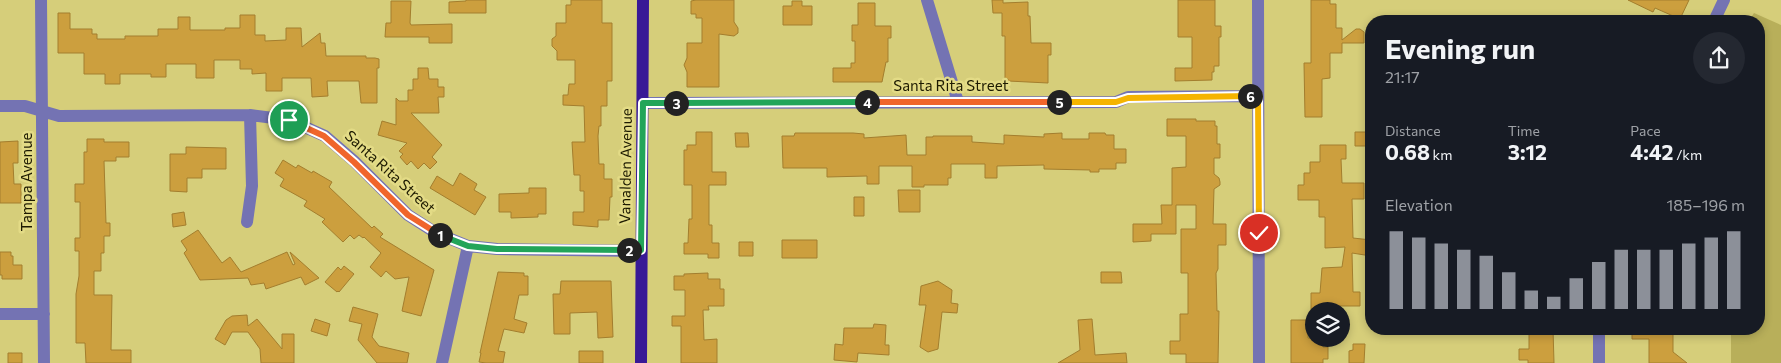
<!DOCTYPE html>
<meta charset="utf-8">
<style>
:root{--surface:#171b24;--page:#242831;--text:#f1f3f6;--muted:#9ea1a6;--accent:#8c9099}
body{margin:0;font-family:Commissioner,sans-serif;background:var(--page);color:var(--text);height:100vh;display:flex;flex-direction:column;font-size:19px;white-space:nowrap}
*{box-sizing:border-box;margin:0}
p{font-size:16px;color:var(--muted)}
.icon{flex:none;width:28px;height:28px;fill:none;stroke:currentColor;stroke-width:2;stroke-linecap:round;stroke-linejoin:round}
.map{position:relative;flex:1;overflow:hidden}
.panel{position:absolute;left:1365px;top:15px;width:400px;height:320px;display:flex;flex-direction:column;background:var(--surface);border-radius:20px;box-shadow:0 2px 8px #0003}
.panel>*{flex:none}
.fabs{position:absolute;left:1305px;top:302px;display:grid;gap:10px}
.fabs a{display:grid;place-items:center;width:45px;height:45px;border-radius:50%;background:var(--surface);box-shadow:0 2px 8px #0003;font-size:25px}
.pin{position:absolute;display:grid;place-items:center;width:42px;height:42px;color:#fff;margin:-21px;border:2px solid #fff;border-radius:50%;box-shadow:0 1px 5px #0007}
.km{position:absolute;width:25px;height:25px;margin:-12px;border-radius:50%;background:#222;color:#fff;font-size:14px;line-height:25px;text-align:center}
.round{display:grid;place-items:center;flex:none;width:52px;height:52px;border-radius:26px;background:var(--page)}
.head{display:flex;align-items:center;justify-content:space-between;height:85px;padding:0 20px}
h1{font-size:28px;font-weight:700;line-height:38px}
.metrics{display:grid;grid-template-columns:repeat(3,1fr);gap:8px;height:85px;padding:5px 20px}
.metrics div{display:grid;align-content:center}
.metrics b{font-size:21px;font-weight:700}
.metrics small{font-size:14px;font-weight:400}
.metrics p{font-size:14px}
.chart{height:140px;padding:10px 20px}
.chart p{display:flex;justify-content:space-between}
.chart svg{width:100%;height:90px;margin-top:5px;stroke:var(--accent);stroke-width:6}
.map>svg:first-child{display:block}
</style>
<div class="map">
<svg width="1781" height="363" viewBox="0 0 1781 363">
<rect width="100%" height="100%" fill="#d6ce7a"/>
<!-- green -->
<path fill="#b8af5a" d="M1754,13l27,12v338h-50v-34h28v-308h-10z"/>
<!-- building -->
<path fill="#cc9f3e" stroke="#a37e2e" d="M466,0h20v13h-37v-11l17,-1z
M571,0h31v23h10v58h-5v25h-6v20h-2l-1,10 1,28h5v15h8v18h-2l-1,23h-11v7l-25,-2v-13h11v-21h-4v-16h-6l-2,-33h13l-1,-36 -21,-1v-10h5l1,-11h6v-24h-18v-9l-5,-5v-7l4,-3v-13h10v-18h5z
M696,0h38v22l4,6v5l-4,3 -15,-2v53h-32v-15l-3,-7 3,-7v-15h15v-25h-6v-4h-5v-13z
M992,0h11v3l25,-1v14h2l1,27h20v12h-3v28l-40,-2v-2h-3v-43h-3v-23h-9z
M1178,0h37v26h6v11h-2v29h-5v6h-2v8l-37,1v-13h17v-31h-14z
M1311,0h19v4h6v24h6v12l14,-11h4l4,3v11h-22v10h-12v25l-8,1v38h-17l-1,-54h7z
M1628,0h61l-9,19 -25,-11 -2,4z
M391,1h20l-1,22 1,2 41,-1v19h-23v-6h-44l1,-14h5z
M792,1h10v5h10v19h-29v-19h9z
M858,3h17v23h16v12h-3v24h-2l-4,20h-49v-14h18v-5h4v-22h-3v-16h6z
M58,13h12v16h22v5h5v5h28v-3h33v-7h20v-12h12v13h35v-2h15v-13h15v20h10v6l21,-1v-12h15l1,19 18,-14 1,10h4l1,13h40v2h9l4,1v9h-2v35h-16l-2,-22h-32l1,15 -16,1 -1,-19h-29v13h-16v-18l-14,1v-5h-12v-9h-26v18h-18v-14h-30v13h-15v-3h-31v10h-15v-10h-21v-21h-26z
M418,68h10l1,11h9v8h6v10h-6l1,16h-28l31,32 -10,12 5,5 -7,7 -6,-6 -6,6 -7,-8 -4,4 -7,-8 3,-3 -4,-3 8,-8 -29,-8 4,-14 14,4v-27l3,3h9v-11h5v-11h5z
M1167,119h29v2h19v5h2v18h3v14h-6v16l5,4 1,4v3l-6,4 -1,35h13v21h-8v24l-2,4 1,38h2l-1,52h-32v-9h-16v-13h10v-27h8v-41h-7v-44h15v-24h-20v29h-25v7l-18,1v-18h29l-1,-19h11v-37l14,-1v-31h-19z
M696,132h16v40h14v13h-17v40h3v18h7v15h-11v-4h-24v-11h4l1,-24h3v-34h-8v-35h3v-5h9z
M1355,132h16v14h-16z
M735,133h13l1,14h-13z
M795,133h58l11,1v4l42,-3 1,20h19v-18h7v-1h39v6l32,2v-9l40,2v-3l18,-1v6h27v-6h16l1,2h8v14h12v14h-10v6h-17v3h-9v-2l-46,-1v-4l-47,1v12h-12v-14h-34v14h-3v7h-24v2h-12v-21h-33v18h-12v-8l-40,1v-9h-44l-1,-32h12z
M87,139h17v3h25v15h-13v4h-12l2,62h4v13h-6v17h-3v18h-7v24h18l-1,55h20v13h-45l-1,-20h-9v-49l3,-18v-25h-4v-13h5v-36h-5v-18h9v-32h3z
M18,141v22h-5l1,21h7v19h-21v-61z
M1320,145h26v14h-5l1,24h22v16h-12l1,39 18,2v16l-19,-3 1,39h7v14h-35v5h-14v-18h9l2,-25 20,-1 3,-20 -20,1v-31h-6v-17h-21v-15h6v-12h6v-11h10z
M186,147l40,1v21h-24v9h-15v14l-17,-1v-37h16z
M283,160l13,8 2,-3 14,8 1,-2 19,11 -3,5 43,41 2,-2 9,8 -3,3 54,33 -13,46 -19,-5 7,-34 -14,2 -9,-8 -5,6 -11,-10 11,-14 -17,-16 -1,1 -4,-3 -5,4 -4,-4 -7,7 -21,-20 3,-3 -21,-13 3,-5 -27,-15 4,-7 -9,-6z
M460,173l17,11 -3,6 12,7 -11,18 -45,-27 7,-12 16,10z
M529,188h17v26h-8v3l-27,1v-6h-12v-18l30,-1z
M898,190h22v22h-21z
M854,197h10v19h-10z
M184,212l2,13 -13,2 -1,-13z
M198,230l24,33 8,-6 11,15 46,-20 6,13 2,-1 -5,-12 29,26 -14,7 -4,-8 -35,12 -2,-6 -13,2 -3,-7 -48,2 -16,-27 3,-3 -6,-9z
M782,240h35v18h-35z
M739,242h14v14h-14z
M0,252h11v4h2v9h9v14h-20v-4h-2z
M344,266l10,8 -15,18 -1,-1 -1,1 -12,-10 13,-15 3,3z
M498,272l26,1v3h4v19h-9l-5,24 13,4 -3,10 -20,-4 -6,22 7,1 -2,11h-17l-7,-1 2,-9h-1z
M1101,272h20l1,11h-21z
M708,273v6h12v10h4v17h-16l1,4h-6l1,30 13,-1v24h-36v-37h-9v-10h13v-26h-11v-14h10v-2z
M561,281h50l2,56 -15,1 -1,-26 -27,1v21h-16l-1,-40h7z
M938,281l14,9 -1,13 7,1 -1,9 -15,-1 -4,37 -10,3 -8,-5 6,-42h-7l2,-19z
M353,307l25,7 -6,23 7,9 30,7 -2,10h-30l-19,-23 4,-16 -13,-3z
M247,315l1,11 9,-7 25,30v-15h12v29h-33l-1,-14 -12,-17h-16l-7,13 -10,-6 11,-19 6,-4z
M315,319l15,5 -3,12 -16,-5z
M1092,319l3,36 31,-2 1,10h-69l22,-13 -2,-30z
M1291,320h17v18l15,1v8h5v12h-5v4h-32z
M874,324l12,1 -1,20h4v10l-31,-2 -1,9 -23,-2 1,-16 8,1 1,-17h29z
M1529,329h24l1,34h-26v-3h-9v-11h10z
M1632,329h41v23l14,11h-38v-24h-17z
M1353,344h12l-1,19h-15v-12l4,-1z
M579,351h24v12h-24z
M8,353h14v10h-14z"/>
<g fill="none" stroke-linecap="round" stroke-linejoin="round">
<!-- minor -->
<path stroke="#7473b3" stroke-width="12" d="M41,0l3,363
M927,0l31,102
M1258,0l1,363
M1714,21l10,-21
M643,103l473,-1 12,-5 130,-1
M0,106h25l34,10 191,-1 39,5 36,16 29,25 54,54 28,18 32,13 29,3 144,2
M247,222l5,-36 -2,-71
M0,314h44
M442,363l26,-117
M1599,363v-34"/>
<!-- major -->
<path stroke="#381996" stroke-width="12" d="M641,363l2,-363"/>
</g>
<g fill="none" stroke-linecap="round" stroke-linejoin="round">
<defs>
<path id="split-1" d="M289,120l35,16 30,26 54,53 32,20"/>
<path id="split-2" d="M440,235l28,11 29,3 132,1"/>
<path id="split-3" d="M629,250h12l2,-147h33"/>
<path id="split-4" d="M676,103l191,-1"/>
<path id="split-5" d="M867,102h192"/>
<path id="split-6" d="M1059,102h57l12,-4 122,-2"/>
<path id="split-7" d="M1250,96h8l1,137"/>
</defs>
<!-- split-1 casing -->
<use href="#split-1" stroke="#fff" stroke-width="10"/>
<!-- split-2 casing -->
<use href="#split-2" stroke="#fff" stroke-width="10"/>
<!-- split-3 casing -->
<use href="#split-3" stroke="#fff" stroke-width="10"/>
<!-- split-4 casing -->
<use href="#split-4" stroke="#fff" stroke-width="10"/>
<!-- split-5 casing -->
<use href="#split-5" stroke="#fff" stroke-width="10"/>
<!-- split-6 casing -->
<use href="#split-6" stroke="#fff" stroke-width="10"/>
<!-- split-7 casing -->
<use href="#split-7" stroke="#fff" stroke-width="10"/>
<!-- split-1 -->
<use href="#split-1" stroke="#f0652b" stroke-width="6"/>
<!-- split-2 -->
<use href="#split-2" stroke="#22a559" stroke-width="6"/>
<!-- split-3 -->
<use href="#split-3" stroke="#22a559" stroke-width="6"/>
<!-- split-4 -->
<use href="#split-4" stroke="#22a559" stroke-width="6"/>
<!-- split-5 -->
<use href="#split-5" stroke="#f0652b" stroke-width="6"/>
<!-- split-6 -->
<use href="#split-6" stroke="#f5b400" stroke-width="6"/>
<!-- split-7 -->
<use href="#split-7" stroke="#f5b400" stroke-width="6"/>
</g>
<g text-anchor="middle" stroke-width="5" stroke-linejoin="round" paint-order="stroke">
<!-- street labels -->
<g font-size="15" fill="#1d1a01" stroke="#e3db86">
<text x="951" y="91">Santa Rita Street</text>
<text transform="translate(626 166) rotate(-89)" y="5">Vanalden Avenue</text>
<text transform="translate(390 172) rotate(42)" y="5">Santa Rita Street</text>
<text transform="translate(27 182) rotate(-90)" y="5">Tampa Avenue</text>
</g>
</g>
</svg>
<div class="fabs">
<a><svg class="icon" aria-label="layers" viewBox="0 0 24 24"><path d="M12 4l9 5-9 5-9-5zM3 14l9 5 9-5"/></svg></a>
</div>
<div class="pin" style="left:289px;top:120px;background:#1e9e55"><svg class="icon" aria-label="arrive" viewBox="0 0 24 24"><path d="M6 21V4h12l-3 4 3 4H6"/></svg></div>
<div class="pin" style="left:1259px;top:233px;background:#d93025"><svg class="icon" aria-label="check" viewBox="0 0 24 24"><path d="M5 12l5 5 9-10"/></svg></div>
<b class="km" style="left:440px;top:235px">1</b>
<b class="km" style="left:629px;top:250px">2</b>
<b class="km" style="left:676px;top:103px">3</b>
<b class="km" style="left:867px;top:102px">4</b>
<b class="km" style="left:1059px;top:102px">5</b>
<b class="km" style="left:1250px;top:96px">6</b>
<section class="panel">
<div class="head"><div><h1>Evening run</h1><p>21:17</p></div><a class="round"><svg class="icon" aria-label="share" viewBox="0 0 24 24"><path d="M12 15V3M7 8l5-5 5 5M5 13v7h14v-7"/></svg></a></div>
<div class="metrics">
<div><p>Distance</p><b>0.68<small> km</small></b></div>
<div><p>Time</p><b>3:12</b></div>
<div><p>Pace</p><b>4:42<small> /km</small></b></div>
</div>
<div class="chart"><p><span>Elevation</span>185–196 m</p>
<svg viewBox="0 0 160 44" preserveAspectRatio="none"><path d="M5 44V6M15 44V9M25 44V12M35 44V15M45 44V18M55 44V26M65 44V35M75 44V38M85 44V29M95 44V21M105 44V15M115 44V15M125 44V15M135 44V12M145 44V9M155 44V6"/></svg>
</div>
</section>
</div>
